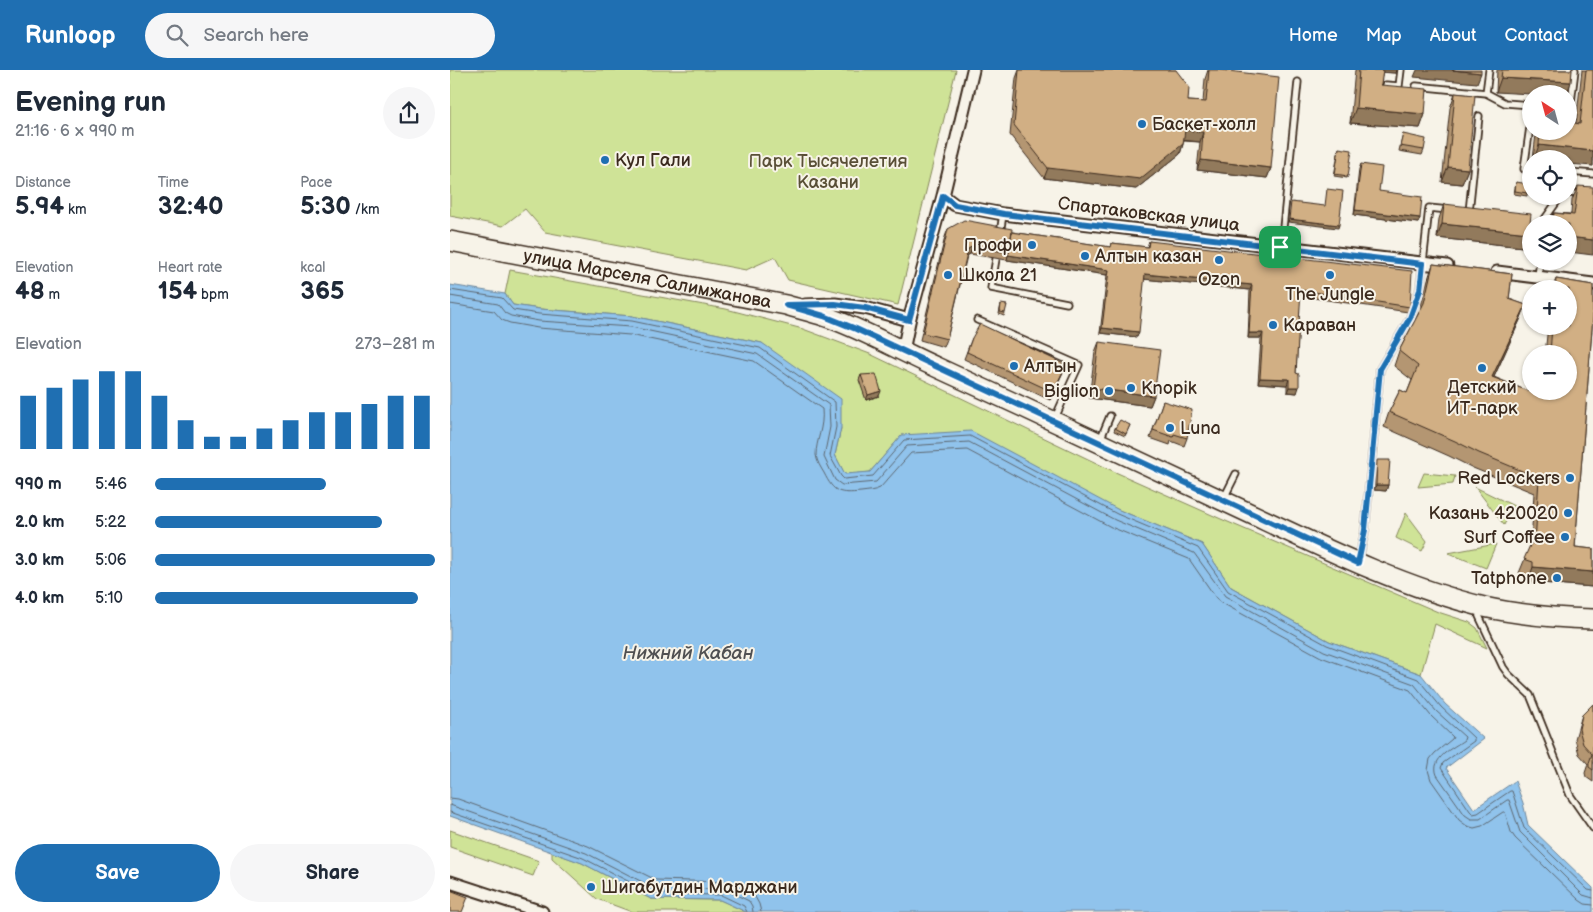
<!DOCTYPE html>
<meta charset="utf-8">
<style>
:root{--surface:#fff;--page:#f6f6f7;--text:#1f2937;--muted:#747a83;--accent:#1f6fb2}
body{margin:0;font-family:"Balsamiq Sans",sans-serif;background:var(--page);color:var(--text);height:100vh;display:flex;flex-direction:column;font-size:19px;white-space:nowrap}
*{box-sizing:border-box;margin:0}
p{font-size:16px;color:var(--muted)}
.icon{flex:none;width:28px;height:28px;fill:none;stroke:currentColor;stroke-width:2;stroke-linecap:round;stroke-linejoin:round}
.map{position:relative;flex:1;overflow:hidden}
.side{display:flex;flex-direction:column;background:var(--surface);width:450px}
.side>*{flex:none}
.needle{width:32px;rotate:324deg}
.controls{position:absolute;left:1072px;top:15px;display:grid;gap:10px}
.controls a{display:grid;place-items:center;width:55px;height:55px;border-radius:50%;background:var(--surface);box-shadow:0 1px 4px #0004;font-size:25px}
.pin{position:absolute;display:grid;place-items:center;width:42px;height:42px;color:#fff;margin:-21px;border-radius:10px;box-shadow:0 2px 8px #0006}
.round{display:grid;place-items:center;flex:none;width:52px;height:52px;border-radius:26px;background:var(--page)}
.head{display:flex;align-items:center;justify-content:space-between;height:85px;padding:0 15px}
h1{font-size:28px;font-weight:700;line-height:38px}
.figures{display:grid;grid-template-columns:repeat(3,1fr);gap:8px;height:85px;padding:5px 15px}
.figures div{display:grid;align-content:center}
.figures b{font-size:25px;font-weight:700}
.figures small{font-size:14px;font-weight:400}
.figures p{font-size:14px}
.chart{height:140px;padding:10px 15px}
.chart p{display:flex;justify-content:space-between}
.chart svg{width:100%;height:90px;margin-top:5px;stroke:var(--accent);stroke-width:6}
.primary-button{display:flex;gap:10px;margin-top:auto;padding:10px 15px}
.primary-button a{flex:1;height:58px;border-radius:30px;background:var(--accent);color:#fff;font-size:20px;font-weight:700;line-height:58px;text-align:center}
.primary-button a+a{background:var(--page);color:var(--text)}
ul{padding:0 15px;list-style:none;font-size:16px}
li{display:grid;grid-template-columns:80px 60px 1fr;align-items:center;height:38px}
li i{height:12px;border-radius:6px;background:var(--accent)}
header{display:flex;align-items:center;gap:30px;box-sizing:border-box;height:70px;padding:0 25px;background:var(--accent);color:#fff}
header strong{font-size:24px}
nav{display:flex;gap:28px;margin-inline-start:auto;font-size:18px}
.search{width:350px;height:45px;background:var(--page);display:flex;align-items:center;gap:12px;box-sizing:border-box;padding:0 18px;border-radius:28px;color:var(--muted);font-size:19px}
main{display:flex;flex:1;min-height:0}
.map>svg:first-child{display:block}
</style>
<header>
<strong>Runloop</strong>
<div class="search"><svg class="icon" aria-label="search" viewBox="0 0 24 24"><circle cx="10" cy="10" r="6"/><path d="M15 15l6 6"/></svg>Search here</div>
<nav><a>Home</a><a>Map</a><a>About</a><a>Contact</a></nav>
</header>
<main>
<section class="side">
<div class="head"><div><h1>Evening run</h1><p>21:16 · 6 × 990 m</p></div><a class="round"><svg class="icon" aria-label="share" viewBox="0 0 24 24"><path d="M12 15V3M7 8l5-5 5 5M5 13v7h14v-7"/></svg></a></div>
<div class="figures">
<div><p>Distance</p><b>5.94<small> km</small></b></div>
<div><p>Time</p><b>32:40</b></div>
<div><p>Pace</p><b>5:30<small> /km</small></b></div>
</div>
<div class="figures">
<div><p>Elevation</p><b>48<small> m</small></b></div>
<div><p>Heart rate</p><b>154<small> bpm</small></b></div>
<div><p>kcal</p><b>365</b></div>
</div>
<div class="chart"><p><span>Elevation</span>273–281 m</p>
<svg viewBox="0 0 160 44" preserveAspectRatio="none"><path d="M5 44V18M15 44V14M25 44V10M35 44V6M45 44V6M55 44V18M65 44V30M75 44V38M85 44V38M95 44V34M105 44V30M115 44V26M125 44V26M135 44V22M145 44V18M155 44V18"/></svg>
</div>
<ul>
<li><b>990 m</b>5:46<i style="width:61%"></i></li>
<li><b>2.0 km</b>5:22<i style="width:81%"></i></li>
<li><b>3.0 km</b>5:06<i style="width:100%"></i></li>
<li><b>4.0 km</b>5:10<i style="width:94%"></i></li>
</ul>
<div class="primary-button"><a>Save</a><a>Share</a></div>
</section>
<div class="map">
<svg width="1143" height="842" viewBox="0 0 1143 842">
<rect width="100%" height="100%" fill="#f7f3e8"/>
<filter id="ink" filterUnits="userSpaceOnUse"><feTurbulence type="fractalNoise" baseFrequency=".02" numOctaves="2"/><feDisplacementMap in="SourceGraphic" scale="10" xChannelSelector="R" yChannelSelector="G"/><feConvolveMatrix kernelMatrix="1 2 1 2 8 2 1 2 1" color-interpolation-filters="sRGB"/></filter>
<g filter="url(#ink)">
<!-- green -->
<path fill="#cfe397" stroke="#85865a" d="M0,0h506l-58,235 -110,-25 -13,-23 -29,13 -201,-38 -20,-23 -22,17 -53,-10z
M60,200l216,39 77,20 67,25 243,117 108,48 217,93 31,10 8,6 10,20 -52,-24 -14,50 -92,-33 -98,-54 -29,-43 -83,-34 -217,-75 -32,37 -25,3 -10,-20 6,-27 -79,-85 -130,-27 -92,-7 -27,-4 -8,-11z
M974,403l31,3 -2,8 -35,3z
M1025,417l39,19 -10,19z
M956,443l21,28 -5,10 -26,-13z
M1046,474l-10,24 -38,-15z
M0,760l89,31 -6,15 -83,-29z
M102,782l30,11 69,36 69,1 26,12h-114l-35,-13 -45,-41z"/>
<!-- water -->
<path fill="#90c3ec" stroke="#6e869a" d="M0,215l55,9 8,11 27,4 92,7 130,27 79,56v29l-6,27 10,19 25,-2 32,-37 69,-4 148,79 83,34 29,43 98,54 92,33 24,30 39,35 -38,29 28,41 41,-28 8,22 5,22 65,63v24h-847l-26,-12 -69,-1 -69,-36 -132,-47z"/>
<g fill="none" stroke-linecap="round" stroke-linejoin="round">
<!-- shore -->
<path stroke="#5d6770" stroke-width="1" d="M0,220l52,8 11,12 26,4 93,7 128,27 75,54 1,25 -6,29 11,20 3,3 29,-3 31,-36 66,-4 147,78 81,34 30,43 99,54 91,34 23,28 33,31v3l-31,22 -2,5 29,43 3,3 5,-1 32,-22h2l12,37 64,62 5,1
M0,226l48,8 7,9 6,3 28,5 92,6 126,27 72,51 1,22 -6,30 11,23 7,5 34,-3 31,-36 62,-4 146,78 79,33 31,43 99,55 90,33 22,27 29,26 -1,3c-11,8 -34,18 -27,35l28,40 6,4h9l27,-19h2l11,32 63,63 10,3
M0,234l44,7 8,9 8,3 28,5 92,7 124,26 68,48c2,19 -6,31 -6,46 1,7 5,13 8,18 10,20 15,21 37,19 7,-1 13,-1 19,-4l31,-35 56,-3 144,77 78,32 27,39 6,5 99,54 89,33 21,26 22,21 -1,2 -17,14 -5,6 -2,11 3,10 28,40 8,6 7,2 8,-2 21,-14h2l6,20 4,6 64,62 6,4 8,1
M0,728l8,1 130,47 68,34 70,2 28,13 5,9 2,8
M0,735l136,48 68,35 70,1 25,12 3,5 1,6
M0,742l133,46 70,36 68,1 23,11 3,6"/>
<defs>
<path id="lane" d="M936,15l13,1 2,-16
M966,16l70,7 3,-23
M1036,23l19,10 26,2
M1119,49l6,-49
M1081,57h-1l-6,42h7
M1119,102l24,2
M1119,123l24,2
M1018,142h1l10,-96
M1094,154v-4l17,-24
M550,164l3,-20
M831,177l17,-165
M546,189l-5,29 76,15
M1088,207l2,-16
M527,250l102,45 -24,53
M650,370l10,-24
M774,428l12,-24
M909,489l6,-29 15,-161 30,-51 10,-28 9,-82 20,2
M1029,546l24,51 5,7 22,21 40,100 23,33"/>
<path id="street" d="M493,126l12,9 48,9 444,52
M1047,202l96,12
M355,235l30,-1 30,4 44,12
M453,281l7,-34 33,-121 30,-126
M0,812l92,30"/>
<g id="primary">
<path id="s1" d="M0,171l336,64c13,4 26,7 38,11 39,13 74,34 112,51 94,43 188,87 281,131 87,40 174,86 267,109 36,8 73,11 109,12"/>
</g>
</defs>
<!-- lane casing -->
<use href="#lane" stroke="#3b2a1e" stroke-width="9"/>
<!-- street casing -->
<use href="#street" stroke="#3b2a1e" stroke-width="15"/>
<!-- primary casing -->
<use href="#primary" stroke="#3b2a1e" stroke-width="22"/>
<!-- lane -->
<use href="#lane" stroke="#f7f3e8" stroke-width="5.5"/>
<!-- street -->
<use href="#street" stroke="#f7f3e8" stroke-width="11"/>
<!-- primary -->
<use href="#primary" stroke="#f7f3e8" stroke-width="19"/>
</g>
<!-- wall -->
<path fill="#b49672" stroke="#3b2a1e" d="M569,0h157l12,31 15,1 2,-23 3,-9 63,98 -4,10 -70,-8 3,-28 -16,-1 -4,13 -44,35 -92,-11 -34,-43 6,-57z
M905,0h41l-1,3 -13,-1 -1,13 44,29 -5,14 -70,-5z
M1047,0h75l-76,22z
M1132,0h11v96l-24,-7h-36l3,-25 1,-3h32l7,-8z
M1005,23l13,76 -6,15 -20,-2 8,-74z
M953,64l21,16 -2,5 -23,-4z
M889,78l9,28 -1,2 -13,-2z
M911,94l18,27 41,27 -2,5 -64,-8 5,-46z
M1066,112l11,11v3l-13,-2z
M1128,116l15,69 -24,-31h-19l4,-11 17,1 1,-14z
M994,134l85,29 -6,14 -86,-9 2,-19z
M498,159l64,3 98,15 2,-4 35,4 2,-6 261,66 -2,5 -108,-16 -4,77 1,20 -10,-1v-7l-29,-2 3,-45h-13l2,-48 -106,-11 -7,58 -37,-4 7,-58 -100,-15 -37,-6 -3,2 -20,83 -3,8 -24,-7 25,-103z
M983,194l79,10 -3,25 17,6 -6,15 -26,57 48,20v-6h27v-37h-24l3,-28h21v-37h-17l4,-10 37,6v31l-18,231 18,2v38l-65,-5v-5l-9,-4 12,-29 3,-51 -61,-25 -24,-12 -65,-29 5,-15 11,-22 7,3 5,-13 -18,-14 5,-15 21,-41 8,-31z
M551,234l4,9 -1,3 -5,-2z
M522,268l91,34 -13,28 -86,-41z
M649,272l55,54 -4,10 -61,-8 6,-46z
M411,305l18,21 -13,4 -7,-20z
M713,331l24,37 -3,8 -13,-5 -1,4 -20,-7z
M680,355l-5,11 -11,-5 1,-3z
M927,390l11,25 -2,6 -12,-1 1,-25z
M1143,634v78l-7,-5 -1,-4 3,-9 -9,-10 -4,-15 4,-14 3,-10z"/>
<!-- shaded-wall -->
<path fill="#927a5c" stroke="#3b2a1e" d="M929,0h17l-1,3 -17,-1z
M967,0h35l29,3 -4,10 -63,-6z
M1051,8l70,4 -4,12h-36l-35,-2z
M906,38l69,6 -5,14 -70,-5z
M735,60l18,2 -3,10 -19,-2z
M733,74l-3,10 -44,35 -92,-11 4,-10z
M1089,75l54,6v15l-24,-2v-5h-35z
M751,90l70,8 -4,10 -70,-8z
M998,97l20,2 -6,15 -20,-2z
M905,140l65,8 -2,5 -64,-8z
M839,149l50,6 -1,3 -50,-6z
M992,154l87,9 -6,14 -86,-9z
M1119,167l24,3v15l-24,-3z
M523,176l-3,8 -4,2 2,-7z
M558,185l101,15 -2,5 -100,-15z
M695,204l107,11 -2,5 -107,-11z
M1076,235l-6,15 -33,72 5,-15z
M652,258l37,4 -2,5 -37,-4z
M799,263h14l-2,5h-13z
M616,295l-3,7 -13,28 3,-8z
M810,308l29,1 -2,6 -29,-2z
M839,317h10l-2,6 -10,-1z
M643,318l61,8 -4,10 -61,-8z
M431,321l-2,5 -13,4 2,-5z
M926,415h12l-2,6 -12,-1z
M1083,497l60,5v15l-65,-5z"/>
<!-- building -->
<path fill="#d1af84" stroke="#3b2a1e" d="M569,0h157l13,17 -1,14 18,1 3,-32h11l59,7 -8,91 -70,-8 2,-28 -18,-2 -2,14 -43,35 -92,-11 -34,-43z
M909,0h24l-2,15 46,4 -2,25 -69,-6z
M1002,0h29v3z
M1052,0h70l-1,12 -70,-4z
M1136,0h7v81l-54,-6 1,-14h29v-9l11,2z
M1005,23l20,2 -7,74 -20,-2z
M953,64l23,5 -2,11 -24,-4z
M889,78l13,2 -4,26 -13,-2z
M911,94l21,3 -3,24 43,6 -2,21 -65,-8z
M1066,112l13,2 -2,9 -12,-2z
M1128,116l15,1v53l-24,-3v-13h-16l1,-11 20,2z
M877,119l16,2 -4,34 -50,-6 2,-17 34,4z
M994,134l87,10 -2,19 -87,-9z
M514,150l48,9 -3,24 -36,-7 -5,3 -21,90 -24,-6 25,-104z
M562,162l99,15 1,-4 36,4 1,-6 263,30 -2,36 -109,-17 -5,83 3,1v13h-10v-8l-29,-1 3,-45h-14l3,-48 -107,-11 -6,58 -37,-4 7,-58 -101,-15z
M983,194l79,10 -3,25 17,6 -34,72 54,21 1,-7h22v-37h-19l2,-28h17v-37h-14l1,-10 37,6v31l-18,231 18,2v23l-60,-5v-5l-9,-3 7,-16 4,1 4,-66 -60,-25 -24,-12 -66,-29 11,-22 7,3 11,-27 -19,-15 25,-48z
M551,234l6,1 -2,8 -5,-1z
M530,254l86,41 -13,27 -86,-40 5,-14z
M649,272l61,8 -6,46 -61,-8z
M426,304l5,17 -13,4 -7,-20z
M713,331l29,9 -5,28 -13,-4 -1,3 -20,-7z
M670,350l10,5 -4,9 -11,-6z
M927,390h13l-2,25h-12z
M1143,634v66l-4,-3v-4l3,-9 -9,-10 -4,-15 3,-14z
M0,820l18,7 -6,15h-12z"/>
</g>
<g fill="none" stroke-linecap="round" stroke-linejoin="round" filter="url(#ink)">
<defs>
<path id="route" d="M493,126l12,9 49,9 419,50 -3,26 -10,28 -30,51 -15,161 -7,33 -502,-234 -32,-13 -38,-11 49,-1 30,4 44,12z"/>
</defs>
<!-- route casing -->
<use href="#route" stroke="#fff" stroke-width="10"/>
<!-- route -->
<use href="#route" stroke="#1f6fb2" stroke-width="6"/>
</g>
<!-- markers -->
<g fill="#1f6fb2" stroke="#f7f3e8" stroke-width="2">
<circle cx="692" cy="54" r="5"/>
<circle cx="155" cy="90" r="5"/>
<circle cx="582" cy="175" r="5"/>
<circle cx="635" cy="186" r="5"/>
<circle cx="769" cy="190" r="5"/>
<circle cx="498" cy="205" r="5"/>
<circle cx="880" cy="205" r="5"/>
<circle cx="823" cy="255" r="5"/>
<circle cx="564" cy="296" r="5"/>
<circle cx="1032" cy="298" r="5"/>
<circle cx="681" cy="318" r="5"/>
<circle cx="659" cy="321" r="5"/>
<circle cx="720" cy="358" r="5"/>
<circle cx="1120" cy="408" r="5"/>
<circle cx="1118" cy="443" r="5"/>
<circle cx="1115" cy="467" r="5"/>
<circle cx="1107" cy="508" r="5"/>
<circle cx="141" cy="817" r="5"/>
</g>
<g text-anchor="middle" stroke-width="4" stroke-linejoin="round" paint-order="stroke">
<!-- poi labels -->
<g font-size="18" fill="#3b2a1e" stroke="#f7f3e8" text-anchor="start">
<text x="702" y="60">Баскет-холл</text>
<text x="165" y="96">Кул Гали</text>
<text x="572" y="181" text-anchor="end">Профи</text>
<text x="645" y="192">Алтын казан</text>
<text x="508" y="211">Школа 21</text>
<text x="769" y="215" text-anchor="middle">Ozon</text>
<text x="880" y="230" text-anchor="middle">The Jungle</text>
<text x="833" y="261">Караван</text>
<text x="574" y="302">Алтын</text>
<text x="1032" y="323" text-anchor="middle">Детский<tspan x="1032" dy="21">ИТ-парк</tspan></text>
<text x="691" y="324">Knopik</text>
<text x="649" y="327" text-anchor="end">Biglion</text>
<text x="730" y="364">Luna</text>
<text x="1110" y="414" text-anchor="end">Red Lockers</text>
<text x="1108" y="449" text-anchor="end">Казань 420020</text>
<text x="1105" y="473" text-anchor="end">Surf Coffee</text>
<text x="1097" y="514" text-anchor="end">Tatphone</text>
<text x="151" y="823">Шигабутдин Марджани</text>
</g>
<!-- park labels -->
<g font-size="18" fill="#594f36" stroke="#f7f3e8">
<text x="378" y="97">Парк Тысячелетия<tspan x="378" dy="21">Казани</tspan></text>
</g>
<!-- street labels -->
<g font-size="18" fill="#3b2a1e" stroke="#f7f3e8">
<text transform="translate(699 144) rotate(7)" y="6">Спартаковская улица</text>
<text dy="6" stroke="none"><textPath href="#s1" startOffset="201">улица Марселя Салимжанова</textPath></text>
</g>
<!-- water labels -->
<g font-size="19" font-style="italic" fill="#505052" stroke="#f7f3e8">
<text x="238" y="589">Нижний Кабан</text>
</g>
</g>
</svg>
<div class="controls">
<a><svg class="needle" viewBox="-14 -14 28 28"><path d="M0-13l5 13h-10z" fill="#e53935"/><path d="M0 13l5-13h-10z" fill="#747a83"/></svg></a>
<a><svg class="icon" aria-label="locate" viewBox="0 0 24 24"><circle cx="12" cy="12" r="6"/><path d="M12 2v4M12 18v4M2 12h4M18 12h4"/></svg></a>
<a><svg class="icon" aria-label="layers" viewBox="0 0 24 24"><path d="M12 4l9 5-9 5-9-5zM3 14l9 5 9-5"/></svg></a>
<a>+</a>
<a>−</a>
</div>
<div class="pin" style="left:830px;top:177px;background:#1e9e55"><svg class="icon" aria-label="arrive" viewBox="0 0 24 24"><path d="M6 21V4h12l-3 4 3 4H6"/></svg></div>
</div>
</main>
